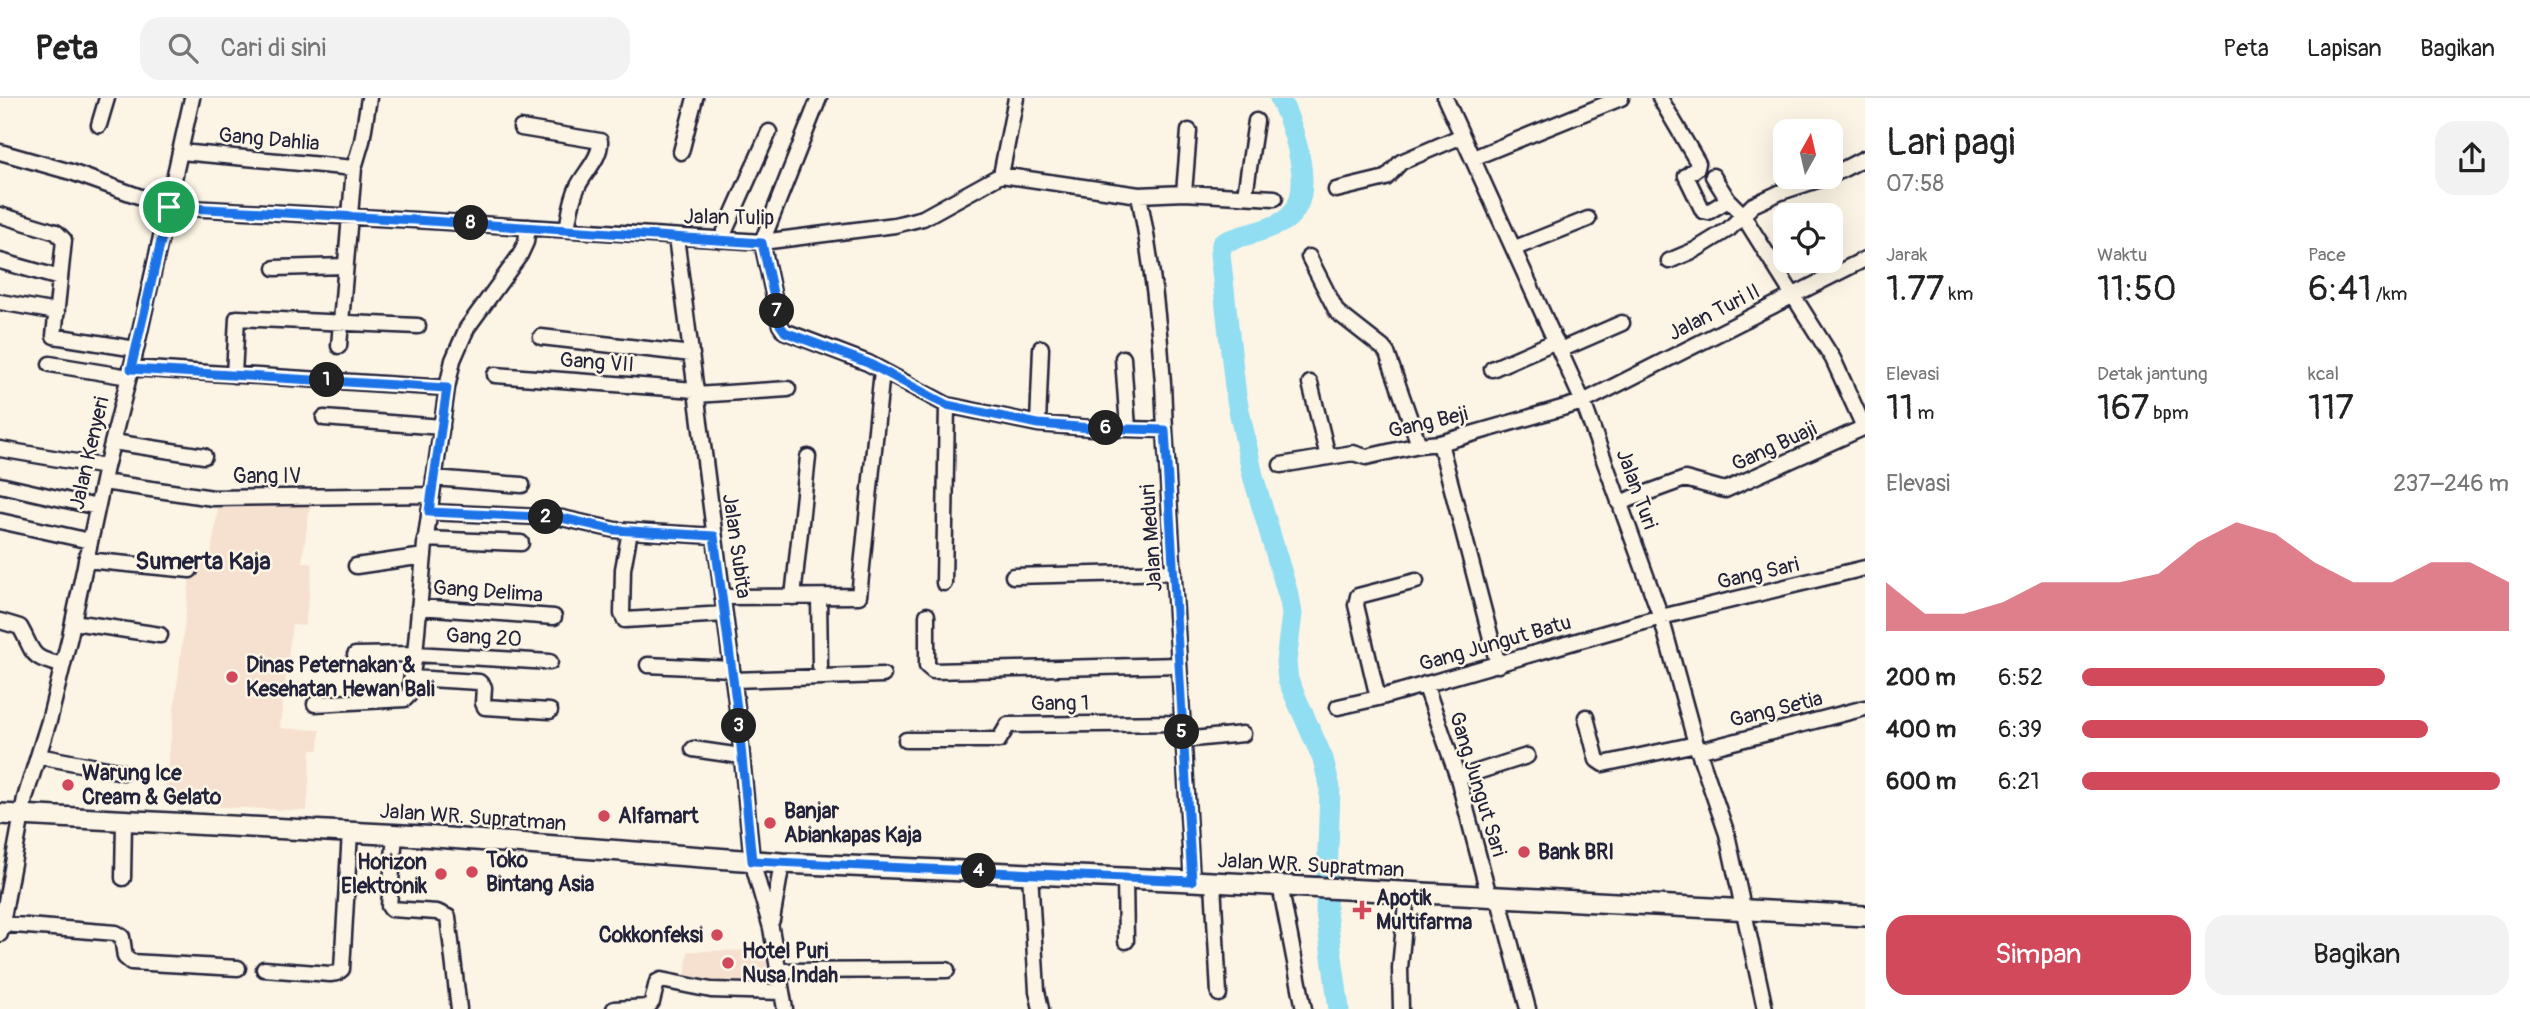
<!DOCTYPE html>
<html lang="id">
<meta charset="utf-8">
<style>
:root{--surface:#fff;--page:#f2f2f2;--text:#222;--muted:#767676;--line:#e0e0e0;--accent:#d1495b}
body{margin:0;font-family:Pangolin,sans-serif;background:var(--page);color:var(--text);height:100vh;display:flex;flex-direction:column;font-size:26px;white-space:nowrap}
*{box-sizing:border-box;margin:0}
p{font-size:23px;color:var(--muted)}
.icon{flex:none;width:38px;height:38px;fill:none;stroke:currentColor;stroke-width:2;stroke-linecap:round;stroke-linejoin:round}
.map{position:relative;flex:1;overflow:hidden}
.panel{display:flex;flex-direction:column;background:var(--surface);width:665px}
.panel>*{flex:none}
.needle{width:46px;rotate:8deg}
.controls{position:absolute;left:1773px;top:21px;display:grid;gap:14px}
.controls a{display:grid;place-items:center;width:70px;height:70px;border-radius:14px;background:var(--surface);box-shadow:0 7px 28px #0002;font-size:35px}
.pin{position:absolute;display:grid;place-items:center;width:60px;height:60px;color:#fff;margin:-30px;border:4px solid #fff;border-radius:50%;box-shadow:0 2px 7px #0007}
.km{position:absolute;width:35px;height:35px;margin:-18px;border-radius:50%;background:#222;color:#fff;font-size:19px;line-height:35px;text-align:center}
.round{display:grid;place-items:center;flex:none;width:74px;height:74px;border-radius:21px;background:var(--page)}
.head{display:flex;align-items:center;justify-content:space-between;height:119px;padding:0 21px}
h1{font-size:38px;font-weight:600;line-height:52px}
.stats{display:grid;grid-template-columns:repeat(3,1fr);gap:10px;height:119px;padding:7px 21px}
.stats div{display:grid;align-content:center}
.stats b{font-size:35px;font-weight:600}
.stats small{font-size:19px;font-weight:400}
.stats p{font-size:19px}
.chart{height:196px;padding:14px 21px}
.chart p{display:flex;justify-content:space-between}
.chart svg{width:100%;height:126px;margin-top:7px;fill:var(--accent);opacity:.7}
.button{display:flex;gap:14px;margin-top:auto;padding:14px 21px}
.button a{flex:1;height:80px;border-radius:21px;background:var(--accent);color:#fff;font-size:28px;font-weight:600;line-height:80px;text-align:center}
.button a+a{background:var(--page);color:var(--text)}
ul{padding:0 21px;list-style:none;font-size:23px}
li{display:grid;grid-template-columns:112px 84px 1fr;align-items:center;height:52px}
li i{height:18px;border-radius:9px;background:var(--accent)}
header{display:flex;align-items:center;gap:42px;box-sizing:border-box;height:98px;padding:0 35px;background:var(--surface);border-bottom:2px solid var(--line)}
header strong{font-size:33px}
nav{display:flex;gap:38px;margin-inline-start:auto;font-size:24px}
.search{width:490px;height:63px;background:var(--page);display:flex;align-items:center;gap:18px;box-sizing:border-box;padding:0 24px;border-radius:21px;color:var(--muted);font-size:26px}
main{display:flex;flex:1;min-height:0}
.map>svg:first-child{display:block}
</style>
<header>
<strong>Peta</strong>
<div class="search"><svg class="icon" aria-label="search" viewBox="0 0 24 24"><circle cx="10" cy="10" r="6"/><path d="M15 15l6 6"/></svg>Cari di sini</div>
<nav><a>Peta</a><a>Lapisan</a><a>Bagikan</a></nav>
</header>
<main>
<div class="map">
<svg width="1865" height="911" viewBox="0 0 1865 911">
<rect width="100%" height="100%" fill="#fcf5e5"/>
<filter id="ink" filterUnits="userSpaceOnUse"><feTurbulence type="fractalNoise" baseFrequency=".0143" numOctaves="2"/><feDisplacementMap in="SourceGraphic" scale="14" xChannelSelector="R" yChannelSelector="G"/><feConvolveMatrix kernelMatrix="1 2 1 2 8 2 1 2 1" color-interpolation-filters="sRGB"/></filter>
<g filter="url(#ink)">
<!-- built -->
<path fill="#f6e1d0" d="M312,394l-10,70 11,2 -8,62 -13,-1 -12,103 40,2 -1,20h-8l-4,61 -144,-7 29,-245 18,1 10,-64z
M768,852l4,36 -88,-2 4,-33z"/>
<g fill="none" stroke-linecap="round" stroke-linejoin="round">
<!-- river -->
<path stroke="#91ddf2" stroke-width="21" d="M1280,0c13,29 40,100 4,123 -14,9 -41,14 -57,20l-5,3 -2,10 16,142 17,80 37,125 2,13 -6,48 2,18 35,79 7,29 -4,124 13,97"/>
<defs>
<path id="minor" d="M819,0l-57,144 18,83 4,6 84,32 79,42 91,19 54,4 73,2
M1445,0l138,304 78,215 35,127 31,90 38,175
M1660,0l38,65 -1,5 -11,8 17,35 5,1 20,-12
M99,27l8,-27
M521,30l79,13c1,16 -15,31 -22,45 -7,14 -8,28 -11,43
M0,54l71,20 98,35 246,13 347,22 133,-17 28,-7 78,-43 138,20 45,-2 91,5
M181,54l173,16
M681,54l14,-54
M1473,60l148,-60
M1001,77l15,-77
M1713,78l15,24 14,14 91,145 31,68
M1830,78l35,-18
M1336,92l50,-12 15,-16 61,-26
M1184,95l5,-62
M1139,97c15,78 24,155 26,235l27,451
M1245,97l11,-74
M0,117l56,17 8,8 -10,96 82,13
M676,139l62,479 14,145 19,67 14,81
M721,142l48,-108
M1515,150l73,-29
M1309,159l28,55 46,36 4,5 32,92
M0,163l60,17
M1669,163l26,-11 34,-21 24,-24 28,-13 46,-15
M275,170l70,-2
M0,204l57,10
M541,239l151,17
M339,248l15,-178 8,-27 7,-43
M1560,252l62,-27
M1123,260l5,70
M50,266l79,13
M131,270l316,20
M1492,271l64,-28
M234,277l3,-57 181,8
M495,277l200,15
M1310,285l18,74
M696,297l92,-6
M324,320l118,9
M1038,326l3,-76
M113,344l91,14
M1440,345l58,222
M0,351l106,18
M1281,367l72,-12 13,4 53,-12 21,-2 143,-41 282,-143
M434,380l88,7
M103,384l110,16 219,-3
M0,387l97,22
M1619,405l66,-24 40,11 140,-63
M429,414l133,6 53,12 99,6
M0,423l90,20
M630,433l-7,38 -1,45 3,6 100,-6
M425,441l96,4
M86,462l104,10
M356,468l68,-10
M1013,478l161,-4
M944,485l3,-178
M723,499l136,-1 23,-225
M793,499l15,-140
M819,499l1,69
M419,509l135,10
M927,517v51l6,5 246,-6
M0,523l20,6c15,26 8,31 43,38
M73,524l87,13
M355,557l60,-1 135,8
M648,567l84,4
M412,580l67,4 5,5 -1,16 2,4 65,4
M733,582l150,-5
M1425,586l33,94 31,118
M1378,600l-22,-93 2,-9 58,-15
M315,606l90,-5 4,-4 6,-41 10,-110 22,-156 6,-28 14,-32 53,-73 6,-13 2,-15
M1338,609l40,-9 283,-81 204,-49
M1586,619l11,43 6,4 93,-20
M906,642h93l9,-15 174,-2
M1183,642l60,-6
M693,651l48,7
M1698,653l167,-43
M38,658l85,16
M1458,680l69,-22
M395,737l-6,71 2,3 46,3 11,5 11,92
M1030,775l7,118 4,18
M123,780l1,-57
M1125,780l1,63
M1213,784l6,112
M1280,787l24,124
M1498,798l30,113
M772,822l10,-57
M2,826l114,9 6,4 3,20 6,5 107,6
M0,836l25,-136 24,-77 21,-85 36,-169 30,-118 56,-251
M264,871l66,5 7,-1 5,-4 8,-137
M778,873l169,-1
M614,911l34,-2 4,-5 5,-20 4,-2 50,10 71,2
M1401,911l-1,-41 7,-75"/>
<path id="major" d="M0,716l422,22 360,27 410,18 673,35"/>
</defs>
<!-- minor casing -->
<use href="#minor" stroke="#22223b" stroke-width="19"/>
<!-- major casing -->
<use href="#major" stroke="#22223b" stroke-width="24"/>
<!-- minor -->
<use href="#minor" stroke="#fcf5e5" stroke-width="14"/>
<!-- major -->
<use href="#major" stroke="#fcf5e5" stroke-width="19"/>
</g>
</g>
<g fill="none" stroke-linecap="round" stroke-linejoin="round" filter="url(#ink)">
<defs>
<path id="route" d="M169,109l246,13 347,23 18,82 5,7 83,31 79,42 91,19 54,4 73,2 27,451 -440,-20 -14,-145 -24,-180 -99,-6 -53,-12 -133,-6 18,-124 -316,-19z"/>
</defs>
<!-- route casing -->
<use href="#route" stroke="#fff" stroke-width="14"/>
<!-- route -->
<use href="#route" stroke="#1a73e8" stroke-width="9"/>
</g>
<!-- markers -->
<g fill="#d1495b" stroke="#fcf5e5" stroke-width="2.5">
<circle cx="232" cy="579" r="7"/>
<circle cx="68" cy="687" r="7"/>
<circle cx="604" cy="718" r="7"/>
<circle cx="770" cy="725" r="7"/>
<circle cx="1524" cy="754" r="7"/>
<circle cx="472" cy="774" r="7"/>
<circle cx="441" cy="776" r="7"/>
<path d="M1358.5 801.5h7v7h7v7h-7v7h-7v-7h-7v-7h7z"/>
<circle cx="717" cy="837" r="7"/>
<circle cx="728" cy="865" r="7"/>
</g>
<g text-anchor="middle" stroke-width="5" stroke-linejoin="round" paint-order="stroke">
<!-- street labels -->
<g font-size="21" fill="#22223b" stroke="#fcf5e5">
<text transform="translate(269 41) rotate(5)" y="7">Gang Dahlia</text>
<text transform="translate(729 119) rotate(1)" y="7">Jalan Tulip</text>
<text transform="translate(1714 214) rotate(-27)" y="7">Jalan Turi II</text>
<text transform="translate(597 264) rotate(4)" y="7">Gang VII</text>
<text transform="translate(1428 324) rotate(-13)" y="7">Gang Beji</text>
<text transform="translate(1774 348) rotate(-25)" y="7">Gang Buaji</text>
<text transform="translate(89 355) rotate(-77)" y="7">Jalan Kenyeri</text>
<text x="267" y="385">Gang IV</text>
<text transform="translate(1637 391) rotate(70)" y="7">Jalan Turi</text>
<text transform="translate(1151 440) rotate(-94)" y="7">Jalan Meduri</text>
<text transform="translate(737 448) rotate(82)" y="7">Jalan Subita</text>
<text transform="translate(1758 475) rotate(-13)" y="7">Gang Sari</text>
<text transform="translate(488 493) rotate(4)" y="7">Gang Delima</text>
<text transform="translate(484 539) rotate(3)" y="7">Gang 20</text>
<text transform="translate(1495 545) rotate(-16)" y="7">Gang Jungut Batu</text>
<text transform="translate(1060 605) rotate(-1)" y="7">Gang 1</text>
<text transform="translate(1776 611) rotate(-14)" y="7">Gang Setia</text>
<text transform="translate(1478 686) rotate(73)" y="7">Gang Jungut Sari</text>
<text transform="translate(473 719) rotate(4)" y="7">Jalan WR. Supratman</text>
<text transform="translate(1311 767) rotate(3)" y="7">Jalan WR. Supratman</text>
</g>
<!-- poi labels -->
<g font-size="21" font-weight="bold" fill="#22223b" stroke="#fcf5e5" text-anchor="start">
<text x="246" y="574">Dinas Peternakan &amp;<tspan x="246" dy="24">Kesehatan Hewan Bali</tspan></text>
<text x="82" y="682">Warung Ice<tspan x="82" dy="24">Cream &amp; Gelato</tspan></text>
<text x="784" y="720">Banjar<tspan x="784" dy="24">Abiankapas Kaja</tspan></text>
<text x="618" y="725">Alfamart</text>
<text x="1538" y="761">Bank BRI</text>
<text x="486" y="769">Toko<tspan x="486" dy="24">Bintang Asia</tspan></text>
<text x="427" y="771" text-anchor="end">Horizon<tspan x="427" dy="24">Elektronik</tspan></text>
<text x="1376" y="807">Apotik<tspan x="1376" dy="24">Multifarma</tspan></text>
<text x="703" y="844" text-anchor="end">Cokkonfeksi</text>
<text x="742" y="860">Hotel Puri<tspan x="742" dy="24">Nusa Indah</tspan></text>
</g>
<!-- quarter labels -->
<g font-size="24" font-weight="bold" fill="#22223b" stroke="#fcf5e5">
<text x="203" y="471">Sumerta Kaja</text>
</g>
</g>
</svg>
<div class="controls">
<a><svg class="needle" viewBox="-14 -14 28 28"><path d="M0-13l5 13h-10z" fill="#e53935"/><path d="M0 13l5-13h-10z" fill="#767676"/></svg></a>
<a><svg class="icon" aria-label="locate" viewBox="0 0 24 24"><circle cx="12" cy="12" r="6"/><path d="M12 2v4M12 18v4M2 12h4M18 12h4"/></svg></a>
</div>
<div class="pin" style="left:169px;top:109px;background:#1e9e55"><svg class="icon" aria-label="arrive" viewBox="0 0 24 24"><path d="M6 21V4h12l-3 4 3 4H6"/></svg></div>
<b class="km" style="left:327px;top:282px">1</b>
<b class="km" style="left:546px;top:419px">2</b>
<b class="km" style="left:739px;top:628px">3</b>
<b class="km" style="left:979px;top:773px">4</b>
<b class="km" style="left:1182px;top:634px">5</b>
<b class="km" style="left:1106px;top:330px">6</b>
<b class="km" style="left:777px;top:213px">7</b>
<b class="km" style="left:471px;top:125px">8</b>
</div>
<section class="panel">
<div class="head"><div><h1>Lari pagi</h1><p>07:58</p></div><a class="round"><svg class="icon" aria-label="share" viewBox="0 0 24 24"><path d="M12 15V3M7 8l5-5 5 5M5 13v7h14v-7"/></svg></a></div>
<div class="stats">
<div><p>Jarak</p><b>1.77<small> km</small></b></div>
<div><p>Waktu</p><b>11:50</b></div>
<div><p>Pace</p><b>6:41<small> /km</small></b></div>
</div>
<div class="stats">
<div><p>Elevasi</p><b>11<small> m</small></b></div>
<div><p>Detak jantung</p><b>167<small> bpm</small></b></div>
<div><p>kcal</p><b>117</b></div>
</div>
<div class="chart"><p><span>Elevasi</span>237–246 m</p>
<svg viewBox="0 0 160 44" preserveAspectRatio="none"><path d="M0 44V27L10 38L20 38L30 34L40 27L50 27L60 27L70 24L80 13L90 6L100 10L110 20L120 27L130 27L140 20L150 20L160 27V44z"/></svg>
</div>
<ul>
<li><b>200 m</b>6:52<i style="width:71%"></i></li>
<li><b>400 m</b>6:39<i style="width:81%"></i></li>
<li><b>600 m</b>6:21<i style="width:98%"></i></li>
</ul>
<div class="button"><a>Simpan</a><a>Bagikan</a></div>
</section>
</main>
